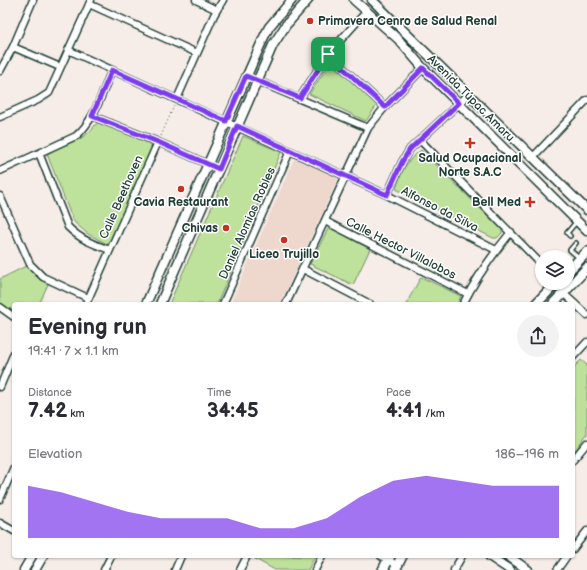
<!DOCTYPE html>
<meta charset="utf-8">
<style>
:root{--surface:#fff;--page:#f2f2f3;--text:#2b2b33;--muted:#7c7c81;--accent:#7c3aed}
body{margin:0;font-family:"Balsamiq Sans",sans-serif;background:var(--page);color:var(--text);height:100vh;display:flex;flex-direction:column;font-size:15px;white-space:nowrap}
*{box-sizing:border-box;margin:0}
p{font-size:13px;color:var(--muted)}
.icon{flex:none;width:22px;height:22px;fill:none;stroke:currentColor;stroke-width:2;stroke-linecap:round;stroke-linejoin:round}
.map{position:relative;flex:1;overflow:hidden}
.drawer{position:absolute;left:12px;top:302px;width:563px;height:256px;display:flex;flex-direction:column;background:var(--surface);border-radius:4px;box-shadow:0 1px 3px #0004}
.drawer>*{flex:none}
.fabs{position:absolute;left:535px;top:250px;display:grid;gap:8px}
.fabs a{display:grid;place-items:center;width:40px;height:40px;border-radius:50%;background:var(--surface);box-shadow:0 1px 3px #0004;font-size:20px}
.pin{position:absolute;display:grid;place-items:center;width:34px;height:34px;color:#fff;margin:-17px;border-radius:8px;box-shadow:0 2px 6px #0006}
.round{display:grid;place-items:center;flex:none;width:42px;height:42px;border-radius:21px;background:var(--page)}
.overview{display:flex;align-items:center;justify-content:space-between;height:68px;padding:0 16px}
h1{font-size:22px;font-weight:700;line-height:30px}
.stats{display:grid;grid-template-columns:repeat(3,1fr);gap:6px;height:68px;padding:4px 16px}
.stats div{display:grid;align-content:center}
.stats b{font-size:20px;font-weight:700}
.stats small{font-size:11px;font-weight:400}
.stats p{font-size:11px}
.chart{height:112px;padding:8px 16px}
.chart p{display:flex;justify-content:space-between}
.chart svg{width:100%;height:72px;margin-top:4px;fill:var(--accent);opacity:.7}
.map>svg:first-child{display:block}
</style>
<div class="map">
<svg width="587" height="570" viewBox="0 0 587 570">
<rect width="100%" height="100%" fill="#f7ede8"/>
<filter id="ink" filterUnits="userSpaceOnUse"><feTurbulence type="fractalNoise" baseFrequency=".025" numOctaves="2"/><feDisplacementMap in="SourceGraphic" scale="8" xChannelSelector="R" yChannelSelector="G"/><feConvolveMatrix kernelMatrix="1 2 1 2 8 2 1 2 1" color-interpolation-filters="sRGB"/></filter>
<g filter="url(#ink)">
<!-- built -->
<path fill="#eed7cd" d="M295,157l44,20 -59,127h-50z"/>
<!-- green -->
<path fill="#bee19b" stroke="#6e8f68" d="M331,62l46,43 -11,16 -57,-27z
M100,121l54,25 -45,99 -21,-11 -13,-11 -5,-10 -23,-59 15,-8 18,-7 12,-9 3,-5z
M243,136l38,16 -64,152h-48z
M421,150l81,80v3l-5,5h-4l-97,-49c6,-18 9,-27 25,-39z
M329,227l41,22 -17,36 -43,-21z
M30,264l19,18 -10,22h-25v9l-6,-4 -8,-3v-27z
M421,277l40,19 -4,8h-51z
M581,360l6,5v69l-14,19v-85z
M256,556h59l-7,14h-33l-20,-11z"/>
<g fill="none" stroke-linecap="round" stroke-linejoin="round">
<defs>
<path id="lane" d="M570,236l-3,-3 10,-12
M576,243l-6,7 9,8"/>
<path id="street" d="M196,0l21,10
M89,4l108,49
M13,47l47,20
M68,50l319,145 109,55
M328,54l57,53
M0,71l13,-24 20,-47
M246,76l122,52
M300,98l28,-44 38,-42
M177,99l37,-84 9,-15
M92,116l66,26 61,27
M0,117l38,-17 11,-7 42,-93
M420,140l122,125
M39,153l29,74c13,13 25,17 42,23
M533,157l54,-57
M0,171l76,-35c19,-16 26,-44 36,-66
M387,195l15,-33 8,-13 59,-55
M0,196l30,68 13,13 45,21
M325,221l143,73
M303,269l67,35
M563,293l24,22
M86,304l72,-162
M223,304l67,-153
M286,304l82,-176 17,-21 38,-39
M463,304c13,-26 29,-49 48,-72
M0,307l14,10
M573,357l14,-15
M0,387l14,-34
M573,460l14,-17
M0,499l14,-32
M0,523l14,8
M573,549l14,-18
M381,556l16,9
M104,570l7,-14
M175,570l6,-14
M240,570l7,-14
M315,570l7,-14
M454,570l8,-14
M557,570l10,-14"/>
<path id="secondary" d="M354,0l44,39 25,29 164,163
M372,0l215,210
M146,304l118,-267 5,-10 23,-27
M160,304l113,-259 13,-20 22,-25
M489,556l21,14
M508,556l20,14
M24,570l8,-14
M35,570l8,-14"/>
<path id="primary" d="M568,271l19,-19
M536,304l20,-21
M553,304l34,-36
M383,570l7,-14
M395,570l7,-14"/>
</defs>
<!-- lane casing -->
<use href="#lane" stroke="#1f3d34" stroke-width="6"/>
<!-- street casing -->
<use href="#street" stroke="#1f3d34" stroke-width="9"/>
<!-- secondary casing -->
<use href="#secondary" stroke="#1f3d34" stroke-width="11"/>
<!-- primary casing -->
<use href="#primary" stroke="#1f3d34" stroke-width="12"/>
<!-- path -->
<path stroke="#1f3d34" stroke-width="1" stroke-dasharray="1 3" stroke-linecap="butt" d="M161,136l13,-30"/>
<!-- lane -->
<use href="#lane" stroke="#fff" stroke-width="3"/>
<!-- street -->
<use href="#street" stroke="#fff" stroke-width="6"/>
<!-- secondary -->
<use href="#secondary" stroke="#fff" stroke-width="8"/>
<!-- primary -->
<use href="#primary" stroke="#fff" stroke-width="9"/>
</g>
</g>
<g fill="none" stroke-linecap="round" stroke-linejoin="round" filter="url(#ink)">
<defs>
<path id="route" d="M328,54l57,53 38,-39 36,35 -49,46 -8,13 -15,33 -150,-69 -18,43 -61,-27 -66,-26 20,-46 114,51 20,-45 54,22z"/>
</defs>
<!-- route casing -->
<use href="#route" stroke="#fff" stroke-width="8"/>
<!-- route -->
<use href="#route" stroke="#7c3aed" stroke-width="5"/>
</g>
<!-- markers -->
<g fill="#c8321e" stroke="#fff" stroke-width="1.5">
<circle cx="310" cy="21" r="4"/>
<path d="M468 137h4v4h4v4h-4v4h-4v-4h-4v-4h4z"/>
<circle cx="181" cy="189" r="4"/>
<path d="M528 196h4v4h4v4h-4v4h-4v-4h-4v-4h4z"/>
<circle cx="226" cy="228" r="4"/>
<circle cx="284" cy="240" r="4"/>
</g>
<g text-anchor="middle" stroke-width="3" stroke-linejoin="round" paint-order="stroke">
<!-- poi labels -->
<g font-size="12" font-weight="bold" fill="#1f3d34" stroke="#fff">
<text x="318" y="25" text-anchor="start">Primavera Cenro de Salud Renal</text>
<text x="470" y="162">Salud Ocupacional<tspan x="470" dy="14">Norte S.A.C</tspan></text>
<text x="181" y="206">Cavia Restaurant</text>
<text x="521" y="206" text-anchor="end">Bell Med</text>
<text x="218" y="232" text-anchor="end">Chivas</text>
<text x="284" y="258">Liceo Trujillo</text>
</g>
<!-- street labels -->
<g font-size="12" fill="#1f3d34" stroke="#fff">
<text transform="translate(471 98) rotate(45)" y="4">Avenida Túpac Amaru</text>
<text transform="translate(121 197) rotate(-66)" y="4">Calle Beethoven</text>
<text transform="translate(440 209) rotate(27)" y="4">Alfonso da Silva</text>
<text transform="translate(247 223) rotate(-66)" y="4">Daniel Alomias Robles</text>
<text transform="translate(401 248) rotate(27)" y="4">Calle Hector Villalobos</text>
</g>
</g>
</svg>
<div class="fabs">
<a><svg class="icon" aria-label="layers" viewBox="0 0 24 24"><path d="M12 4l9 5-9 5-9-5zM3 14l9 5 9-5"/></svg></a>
</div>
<div class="pin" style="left:328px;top:54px;background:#1e9e55"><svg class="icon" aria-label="arrive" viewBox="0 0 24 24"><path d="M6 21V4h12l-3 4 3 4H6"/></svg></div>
<section class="drawer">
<div class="overview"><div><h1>Evening run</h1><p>19:41 · 7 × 1.1 km</p></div><a class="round"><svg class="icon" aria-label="share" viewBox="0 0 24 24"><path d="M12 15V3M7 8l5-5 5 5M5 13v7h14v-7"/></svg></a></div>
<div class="stats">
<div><p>Distance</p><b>7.42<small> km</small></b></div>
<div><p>Time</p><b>34:45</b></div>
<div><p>Pace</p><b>4:41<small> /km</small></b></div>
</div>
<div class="chart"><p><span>Elevation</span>186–196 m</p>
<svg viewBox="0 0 160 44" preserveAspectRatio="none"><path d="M0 44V12L10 16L20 22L30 28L40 32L50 32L60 32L70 38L80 38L90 32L100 19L110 9L120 6L130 9L140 12L150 12L160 12V44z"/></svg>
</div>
</section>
</div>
